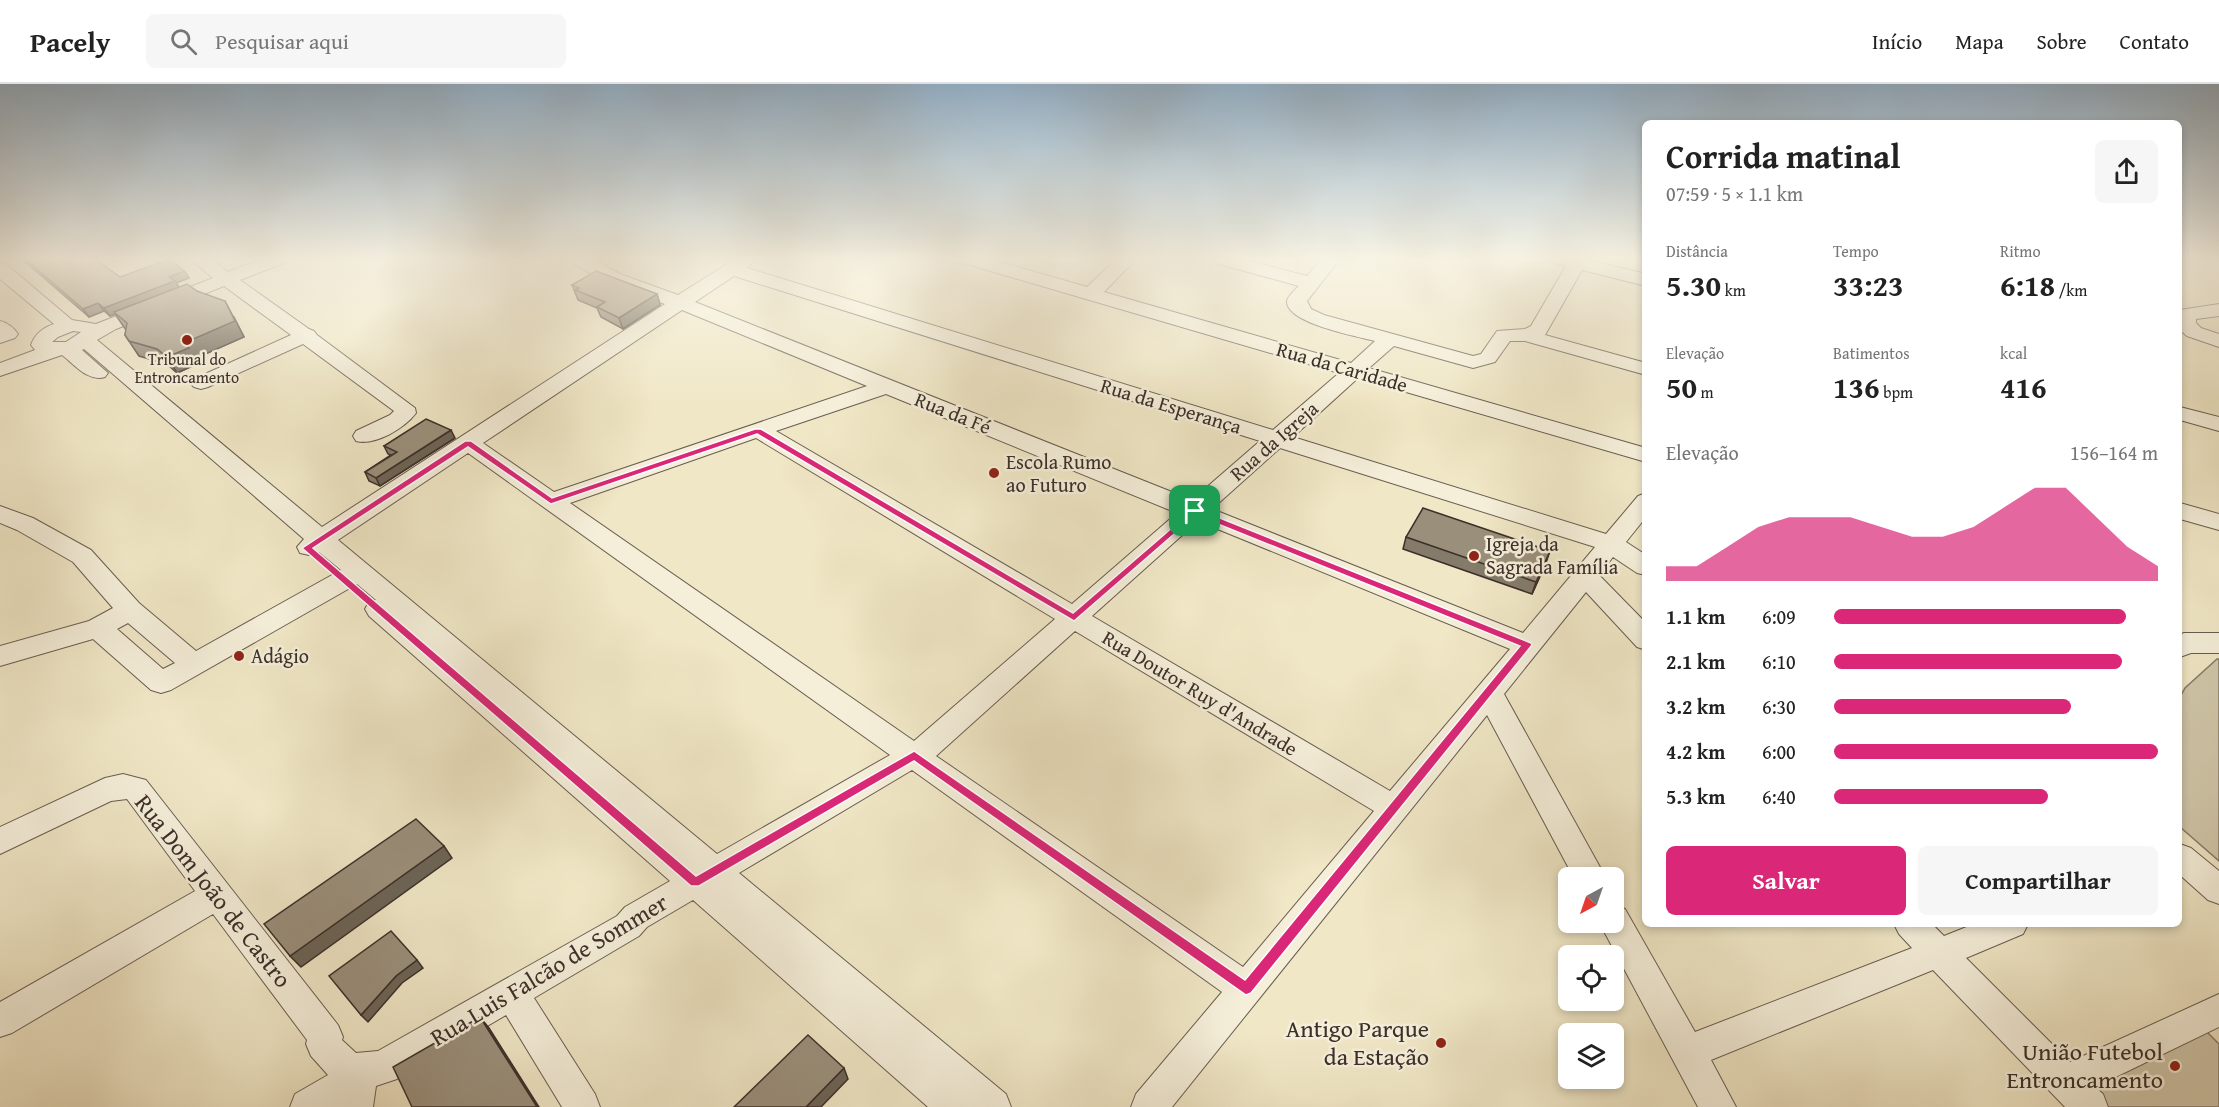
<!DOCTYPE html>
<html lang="pt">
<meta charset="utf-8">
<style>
:root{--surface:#fff;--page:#f6f6f6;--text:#222;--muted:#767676;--line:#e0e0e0;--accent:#db2777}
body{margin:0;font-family:"Gentium Book Plus",serif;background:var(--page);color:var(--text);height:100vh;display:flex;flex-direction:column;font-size:22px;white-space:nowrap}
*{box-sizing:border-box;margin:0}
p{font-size:20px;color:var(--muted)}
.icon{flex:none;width:33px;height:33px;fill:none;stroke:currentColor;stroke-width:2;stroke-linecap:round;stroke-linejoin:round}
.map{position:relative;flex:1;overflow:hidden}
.drawer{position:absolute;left:1642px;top:36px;width:540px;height:807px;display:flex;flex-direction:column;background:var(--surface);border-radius:9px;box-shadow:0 3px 9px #0003}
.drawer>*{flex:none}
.needle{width:39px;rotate:220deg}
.tools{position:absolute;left:1558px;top:783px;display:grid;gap:12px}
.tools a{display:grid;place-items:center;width:66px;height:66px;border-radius:9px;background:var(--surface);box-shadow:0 3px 9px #0003;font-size:30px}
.pin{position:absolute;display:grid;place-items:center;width:51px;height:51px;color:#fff;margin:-26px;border-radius:12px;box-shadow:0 3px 9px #0006}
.round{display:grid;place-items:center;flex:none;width:63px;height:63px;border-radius:9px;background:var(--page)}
.head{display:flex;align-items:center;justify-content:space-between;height:102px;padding:0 24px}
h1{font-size:33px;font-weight:700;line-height:45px}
.figures{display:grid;grid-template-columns:repeat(3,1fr);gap:9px;height:102px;padding:6px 24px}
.figures div{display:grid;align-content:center}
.figures b{font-size:30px;font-weight:700}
.figures small{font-size:16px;font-weight:400}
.figures p{font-size:16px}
.chart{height:168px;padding:12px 24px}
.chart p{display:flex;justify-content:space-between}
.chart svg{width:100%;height:108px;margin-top:6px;fill:var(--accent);opacity:.7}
.action{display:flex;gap:12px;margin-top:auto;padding:12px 24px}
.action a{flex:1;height:69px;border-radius:9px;background:var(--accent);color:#fff;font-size:24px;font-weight:700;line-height:69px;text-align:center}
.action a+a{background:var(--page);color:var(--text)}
ul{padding:0 24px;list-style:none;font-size:20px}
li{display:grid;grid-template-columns:96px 72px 1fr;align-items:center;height:45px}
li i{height:15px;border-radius:8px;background:var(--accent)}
header{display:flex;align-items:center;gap:36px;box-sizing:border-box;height:84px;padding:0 30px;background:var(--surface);border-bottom:2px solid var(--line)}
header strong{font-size:28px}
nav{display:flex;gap:33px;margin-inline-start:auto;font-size:21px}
.search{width:420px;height:54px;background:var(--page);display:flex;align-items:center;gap:15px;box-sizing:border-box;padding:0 21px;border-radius:9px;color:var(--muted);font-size:22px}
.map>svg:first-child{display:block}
</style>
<header>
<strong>Pacely</strong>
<div class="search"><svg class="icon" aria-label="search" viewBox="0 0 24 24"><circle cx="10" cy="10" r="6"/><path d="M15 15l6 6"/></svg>Pesquisar aqui</div>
<nav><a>Início</a><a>Mapa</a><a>Sobre</a><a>Contato</a></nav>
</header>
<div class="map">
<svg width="2219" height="1023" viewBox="0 0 2219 1023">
<rect width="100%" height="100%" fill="#f0e7c6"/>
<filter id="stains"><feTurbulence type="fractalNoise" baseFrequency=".00333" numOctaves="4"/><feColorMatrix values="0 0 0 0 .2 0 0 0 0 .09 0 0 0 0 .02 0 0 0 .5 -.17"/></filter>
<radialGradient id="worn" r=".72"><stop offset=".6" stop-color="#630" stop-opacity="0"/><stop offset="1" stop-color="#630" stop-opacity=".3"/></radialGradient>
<!-- green -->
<path fill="#d1c8ab" stroke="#867c6a" stroke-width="1.5" d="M2217,575h2v202l-39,-34v-130l5,-9z
M2206,947l13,13v63h-118l-18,-19z"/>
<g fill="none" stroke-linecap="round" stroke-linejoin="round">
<defs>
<path id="minor" d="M190,175h21l17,13 33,-13h25l-2,4 -44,17 69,49 5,2 3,4 98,73 1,5c-11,15 -41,33 -60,28l-3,-5 3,-5 34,-16 4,-4 -91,-67 -95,43 -7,2 -7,-2 -4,-4 4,-4 97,-44 -67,-49 -108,43 -19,11 225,187 343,-223 -59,-22 -34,-19 -2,-4h22l28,15 58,21 57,-36h21l-9,9 526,162 66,-57 -376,-110 -2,-4h29l97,28 29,-28h20l-32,33 247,71 24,-22c-16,-4 -90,-18 -88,-40 1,-5 8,-11 12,-15l-84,-23 -2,-4h30l64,17 14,-17h19l-33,42 4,8 13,6 149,41 8,-2 16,-23 28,-2 6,-3 35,-60 -12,-3 -2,-4h31l63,15v12l-64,-16 -37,65 101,28v12l-121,-34h-15l-15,21 -22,6 -79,-22 -25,22 277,80v14l-288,-84 -65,59 313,97 32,-38 8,-3v24l-20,25 20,13v20l-9,-2 -24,-16 -14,18 47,48v27l-9,-3 -51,-55 -82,102 102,184h-32l-87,-163 -315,392h-41l5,-13 86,-102 -310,-222 -173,103 267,221 5,13h-83l-235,-207 -46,27 -8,9 -105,62 61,96 5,13h-38l-56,-92 -109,64 -21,7 -3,21h-83l5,-13 33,-19 -17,-19 -5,-12 1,-4 -94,-126 -201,119 -12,4v-35l195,-111 -68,-92 -16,2 -111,53v-27l105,-49 18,-4 23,6 192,245 5,12 -1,3 14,13 22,-2 239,-135 8,-9 45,-26 -301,-265 -4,-7 4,-7 7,-2 -19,-16 -186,106 -10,3 -10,-3 -58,-51 -93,27v-20l89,-25 24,-13 -40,-46 -56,-32 -17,-7v-17l33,12 58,32 48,53 57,48 145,-81 -22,-18 -10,3 -9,-2 -3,-6 7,-8 -220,-190 -2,1 26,23 -3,4c-17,5 -30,-12 -43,-22l-62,21v-13l35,-13 -4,-5c4,-11 11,-17 23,-21l-54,-45v-16l7,2 65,55 24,4 117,-46zM734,192l526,165 -68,59 -497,-198zM682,226l185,76 -313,106 -71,-49zM73,247l8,1 -15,10h-14l6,-5zM886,310l291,119 -105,91 -296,-173zM756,354l299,181 -141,122 -344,-238zM1280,364l315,99 -72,86 -311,-124zM468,369l422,302 -173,99 -379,-314zM1198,437l312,128 -120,142 -298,-175zM128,539l47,40 -12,6 -46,-40zM1075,547l299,180 -131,156 -307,-211z
M2219,220v12l-23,3v4l5,5 18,6v13l-32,-11 -7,-6v-20z
M0,237c8,2 13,6 18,13l-3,4 -15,5z
M2180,323l39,10v14l-39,-11z
M2180,419l39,11v16l-39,-11z
M2184,549h35v20h-28l-11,4v-22z
M2180,760l11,4 28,23v33l-11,-4 -28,-25z
M1614,821l11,4 70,123 217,-84 -13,-14 -5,-10h38l12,12 30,-12h54l-5,10 -57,24 104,104 149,-68v33l-124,60 8,7 5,13h-43l-132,-137 -222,90 25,47h-38l-99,-185h15z"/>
</defs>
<!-- minor casing -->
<use href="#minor" stroke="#695d51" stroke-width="2"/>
<!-- minor -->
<use href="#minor" fill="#f5efda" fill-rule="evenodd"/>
</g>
<!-- wall -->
<path fill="#847b6a" stroke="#3c2f2a" stroke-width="1.5" d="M22,175h73l25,18 64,-6 5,7 -13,5 3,4 55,30 10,20 -48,21 3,5 -22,10 -10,-9 -28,-8 -14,-21 1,-5 -11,-16 -5,2 -6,-5 -15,6z
M572,201l85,9 3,11 -37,24 -22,-12 -4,-9 -19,-8z
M455,354l-75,48 -11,-5 -4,-9 26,-17 -3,-1 -4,-8z
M1406,453l140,26 -14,31 -129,-45z"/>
<!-- shaded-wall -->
<path fill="#6c6456" stroke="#3c2f2a" stroke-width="1.5" d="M184,187l5,7 -13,5 4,6 -70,27 -6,-8 65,-31z
M657,210l3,11 -37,24 -4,-11z
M225,217l19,36 -48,21 3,5 -22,10 -10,-16 17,-14z
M98,219l6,8 -15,6 -6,-8z
M451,346l4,8 -75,48 -4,-8z
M1550,467l-4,12 -14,31 4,-12z
M444,762l8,12 -151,109 -11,-11z
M417,876l6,8 -21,15 -34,39 -7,-7 35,-39z
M480,933l9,11 50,79h-2z
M844,984l4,11 -27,28h-15z"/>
<!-- building -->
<path fill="#9a8f7b" stroke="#3c2f2a" stroke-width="1.5" d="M25,175h70l25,18 50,-18 14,12 -15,6 6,4 -71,27 -6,-5 -15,6z
M596,187l61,23 -38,24 -22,-11 8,-5 -30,-12 4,-2 -7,-3z
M187,200l10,7 28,10 10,20 -51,22 5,5 -22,9 -10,-8 -28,-8 -4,-6 2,-12 -13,-11z
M426,335l25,11 -75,48 -11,-6 32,-20 -13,-6z
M1423,424l127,43 -14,31 -130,-45z
M416,735l28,27 -154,110 -26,-32z
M391,847l26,29 -21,16 -35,39 -32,-39z
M480,933l57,90h-125l-19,-40z
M808,951l36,33 -38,39h-72z"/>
<!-- sky -->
<linearGradient id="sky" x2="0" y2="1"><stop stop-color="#93afc5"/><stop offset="0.55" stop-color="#f8f4e5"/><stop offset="1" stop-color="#f8f4e5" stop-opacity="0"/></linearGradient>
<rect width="2219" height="318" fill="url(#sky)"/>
<!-- route -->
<path fill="#db2777" stroke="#fff" stroke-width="1.5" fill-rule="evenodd" d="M755,345h6l312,184 122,-105 336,135 1,2 -281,348 -5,2 -332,-234 -215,125h-8l-389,-338 163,-107h6l81,57zM757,350l317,187 122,-106 324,131 -275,334 -331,-229 -218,125 -383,-328 155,-101 83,57z"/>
<!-- markers -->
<g fill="#8f2418" stroke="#f5efda" stroke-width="2">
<circle cx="187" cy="256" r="6"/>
<circle cx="994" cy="389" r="6"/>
<circle cx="1474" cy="472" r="6"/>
<circle cx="239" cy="572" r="6"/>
<circle cx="1441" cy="959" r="6"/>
<circle cx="2175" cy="982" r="6"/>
</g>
<g text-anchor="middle" stroke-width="5" stroke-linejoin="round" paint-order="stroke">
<!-- far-poi labels -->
<g font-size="16" fill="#3c2f2a" stroke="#f5efda">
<text x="187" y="281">Tribunal do<tspan x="187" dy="18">Entroncamento</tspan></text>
</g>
<!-- street labels -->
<g font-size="20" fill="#3c2f2a" stroke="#f5efda">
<text transform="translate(1342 283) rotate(16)" y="7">Rua da Caridade</text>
<text transform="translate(1171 322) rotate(17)" y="7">Rua da Esperança</text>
<text transform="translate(953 329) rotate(22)" y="7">Rua da Fé</text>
<text transform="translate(1274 357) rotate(-41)" y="7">Rua da Igreja</text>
<text transform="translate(1200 609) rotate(31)" y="7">Rua Doutor Ruy d'Andrade</text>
</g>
<!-- poi labels -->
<g font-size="20" fill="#3c2f2a" stroke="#f5efda" text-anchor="start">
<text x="1006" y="385">Escola Rumo<tspan x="1006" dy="23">ao Futuro</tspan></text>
<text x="1486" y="467">Igreja da<tspan x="1486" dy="23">Sagrada Família</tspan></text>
<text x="251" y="579">Adágio</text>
</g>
<!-- near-street labels -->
<g font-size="24" fill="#3c2f2a" stroke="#f5efda">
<text transform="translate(213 807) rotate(52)" y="8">Rua Dom João de Castro</text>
<text transform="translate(549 886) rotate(-31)" y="8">Rua Luis Falcão de Sommer</text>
</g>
<!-- near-poi labels -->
<g font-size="24" fill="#3c2f2a" stroke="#f5efda" text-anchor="end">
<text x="1429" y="953">Antigo Parque<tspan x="1429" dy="28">da Estação</tspan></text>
<text x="2163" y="976">União Futebol<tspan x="2163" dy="28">Entroncamento</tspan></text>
</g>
</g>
<rect width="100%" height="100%" filter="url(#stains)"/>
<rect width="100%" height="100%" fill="url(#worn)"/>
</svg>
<div class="tools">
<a><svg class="needle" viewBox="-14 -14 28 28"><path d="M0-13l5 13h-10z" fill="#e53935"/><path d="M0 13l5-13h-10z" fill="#767676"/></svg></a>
<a><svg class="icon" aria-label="locate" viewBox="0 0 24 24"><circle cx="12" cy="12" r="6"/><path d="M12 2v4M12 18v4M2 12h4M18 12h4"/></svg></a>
<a><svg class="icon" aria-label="layers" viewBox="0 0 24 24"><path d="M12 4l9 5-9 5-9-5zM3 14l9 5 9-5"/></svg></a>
</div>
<div class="pin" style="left:1195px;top:427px;background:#1e9e55"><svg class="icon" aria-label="arrive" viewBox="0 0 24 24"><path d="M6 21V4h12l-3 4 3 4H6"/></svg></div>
<section class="drawer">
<div class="head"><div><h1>Corrida matinal</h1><p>07:59 · 5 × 1.1 km</p></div><a class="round"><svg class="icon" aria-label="share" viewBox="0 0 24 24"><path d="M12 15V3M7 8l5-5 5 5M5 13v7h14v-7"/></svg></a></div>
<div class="figures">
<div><p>Distância</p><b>5.30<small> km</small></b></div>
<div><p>Tempo</p><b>33:23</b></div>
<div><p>Ritmo</p><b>6:18<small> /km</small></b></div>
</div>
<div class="figures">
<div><p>Elevação</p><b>50<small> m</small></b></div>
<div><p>Batimentos</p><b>136<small> bpm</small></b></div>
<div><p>kcal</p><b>416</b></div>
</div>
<div class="chart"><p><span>Elevação</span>156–164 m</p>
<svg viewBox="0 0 160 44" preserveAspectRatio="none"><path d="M0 44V38L10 38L20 30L30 22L40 18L50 18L60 18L70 22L80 26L90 26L100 22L110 14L120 6L130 6L140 18L150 30L160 38V44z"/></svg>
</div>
<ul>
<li><b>1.1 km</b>6:09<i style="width:90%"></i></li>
<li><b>2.1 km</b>6:10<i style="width:89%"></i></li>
<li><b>3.2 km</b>6:30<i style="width:73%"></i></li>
<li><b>4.2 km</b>6:00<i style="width:100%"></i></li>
<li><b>5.3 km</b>6:40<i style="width:66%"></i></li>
</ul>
<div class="action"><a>Salvar</a><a>Compartilhar</a></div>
</section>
</div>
